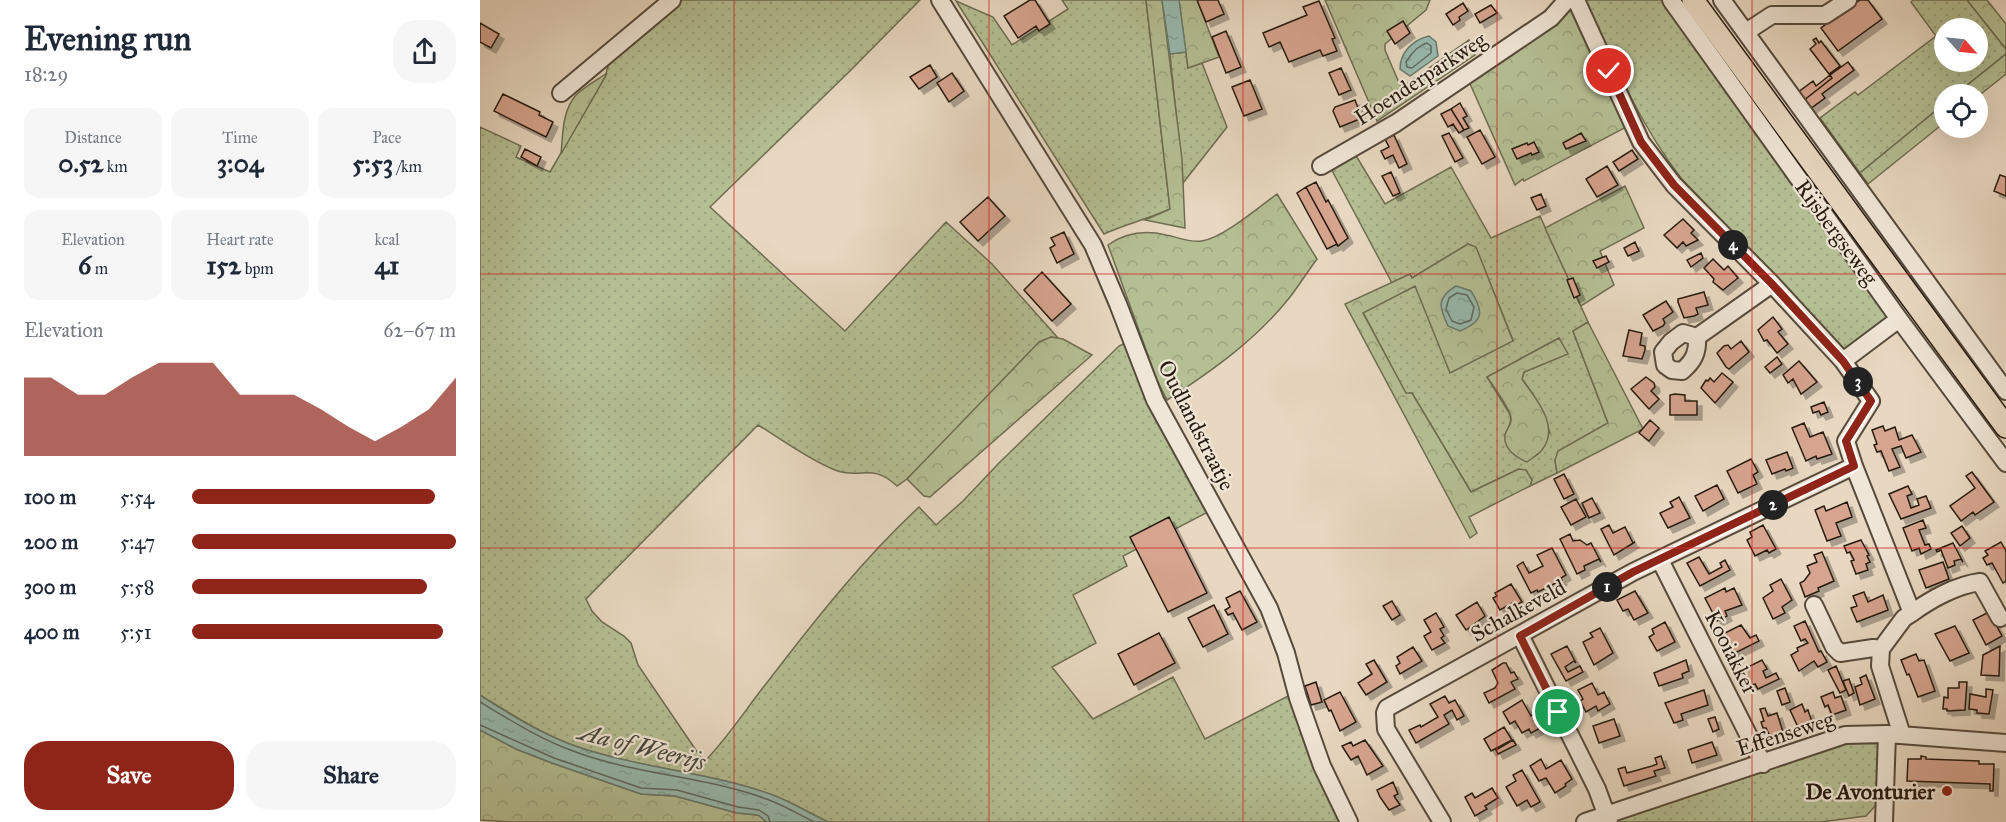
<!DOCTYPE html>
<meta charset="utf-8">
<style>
:root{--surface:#fff;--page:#f6f6f7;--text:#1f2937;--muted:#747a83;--accent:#8f2418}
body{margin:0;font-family:"IM FELL Great Primer",serif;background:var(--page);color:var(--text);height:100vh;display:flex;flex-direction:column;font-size:22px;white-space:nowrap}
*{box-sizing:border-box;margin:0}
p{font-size:20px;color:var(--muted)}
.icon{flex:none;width:33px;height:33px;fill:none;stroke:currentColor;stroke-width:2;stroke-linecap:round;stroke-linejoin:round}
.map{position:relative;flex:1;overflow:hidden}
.side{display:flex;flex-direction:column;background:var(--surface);width:480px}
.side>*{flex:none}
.needle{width:39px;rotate:117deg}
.tools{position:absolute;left:1454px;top:18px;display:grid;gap:12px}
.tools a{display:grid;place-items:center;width:54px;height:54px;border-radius:50%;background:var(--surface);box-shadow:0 6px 24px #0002;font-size:30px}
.pin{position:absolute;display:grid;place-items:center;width:51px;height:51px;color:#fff;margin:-26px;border:3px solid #fff;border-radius:50%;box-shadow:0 2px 6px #0007}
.km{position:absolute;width:30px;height:30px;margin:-15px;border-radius:50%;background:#222;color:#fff;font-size:16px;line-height:30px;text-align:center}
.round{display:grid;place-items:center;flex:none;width:63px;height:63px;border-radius:24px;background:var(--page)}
.headline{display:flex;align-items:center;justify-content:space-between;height:102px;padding:0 24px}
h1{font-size:33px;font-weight:700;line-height:45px}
.figures{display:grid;grid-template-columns:repeat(3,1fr);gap:9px;height:102px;padding:6px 24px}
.figures div{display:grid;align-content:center;border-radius:15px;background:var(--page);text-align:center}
.figures b{font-size:26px;font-weight:700}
.figures small{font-size:16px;font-weight:400}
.figures p{font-size:16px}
.chart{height:168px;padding:12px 24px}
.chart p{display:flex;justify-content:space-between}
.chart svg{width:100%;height:108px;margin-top:6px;fill:var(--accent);opacity:.7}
.primary-button{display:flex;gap:12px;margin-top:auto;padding:12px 24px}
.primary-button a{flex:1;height:69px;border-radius:24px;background:var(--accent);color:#fff;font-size:24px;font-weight:700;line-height:69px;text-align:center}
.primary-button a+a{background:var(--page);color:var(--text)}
ul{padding:0 24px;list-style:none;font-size:20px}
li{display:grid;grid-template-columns:96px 72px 1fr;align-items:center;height:45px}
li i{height:15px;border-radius:8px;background:var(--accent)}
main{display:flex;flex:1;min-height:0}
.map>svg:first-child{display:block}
</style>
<main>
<section class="side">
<div class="headline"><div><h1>Evening run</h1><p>18:29</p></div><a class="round"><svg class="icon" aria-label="share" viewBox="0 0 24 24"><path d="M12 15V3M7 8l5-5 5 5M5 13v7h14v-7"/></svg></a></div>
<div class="figures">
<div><p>Distance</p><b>0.52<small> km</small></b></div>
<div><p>Time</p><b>3:04</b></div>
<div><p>Pace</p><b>5:53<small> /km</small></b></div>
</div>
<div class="figures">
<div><p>Elevation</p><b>6<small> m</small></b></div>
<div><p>Heart rate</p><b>152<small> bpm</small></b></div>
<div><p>kcal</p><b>41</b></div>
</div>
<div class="chart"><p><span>Elevation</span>62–67 m</p>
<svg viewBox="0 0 160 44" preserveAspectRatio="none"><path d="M0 44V12L10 12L20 19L30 19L40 12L50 6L60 6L70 6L80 19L90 19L100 19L110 25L120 32L130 38L140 32L150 25L160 12V44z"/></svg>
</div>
<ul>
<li><b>100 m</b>5:54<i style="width:92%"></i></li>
<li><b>200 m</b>5:47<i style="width:100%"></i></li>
<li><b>300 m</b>5:58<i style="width:89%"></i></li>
<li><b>400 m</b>5:51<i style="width:95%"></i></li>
</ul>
<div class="primary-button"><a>Save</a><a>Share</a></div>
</section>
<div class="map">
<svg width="1526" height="822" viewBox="0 0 1526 822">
<defs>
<pattern id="grass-dots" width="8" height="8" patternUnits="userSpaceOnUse" patternTransform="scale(1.5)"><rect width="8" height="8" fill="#b5bf94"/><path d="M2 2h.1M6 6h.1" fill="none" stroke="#9ca47f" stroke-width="1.8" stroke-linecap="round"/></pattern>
<pattern id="forest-crowns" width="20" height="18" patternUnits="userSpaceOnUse" patternTransform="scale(1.5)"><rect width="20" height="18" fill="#b5bf94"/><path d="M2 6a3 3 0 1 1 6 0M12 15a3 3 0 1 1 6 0" fill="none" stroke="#9ca47f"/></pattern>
<pattern id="water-ripples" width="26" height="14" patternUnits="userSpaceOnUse" patternTransform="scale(1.5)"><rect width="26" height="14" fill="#98baaf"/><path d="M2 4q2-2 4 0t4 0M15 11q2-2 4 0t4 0" fill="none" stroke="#839f96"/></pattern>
<filter id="shadow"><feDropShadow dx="5" dy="5" stdDeviation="0" flood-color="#0004"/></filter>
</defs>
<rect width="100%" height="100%" fill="#e8d8c1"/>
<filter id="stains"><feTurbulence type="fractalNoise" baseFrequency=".00333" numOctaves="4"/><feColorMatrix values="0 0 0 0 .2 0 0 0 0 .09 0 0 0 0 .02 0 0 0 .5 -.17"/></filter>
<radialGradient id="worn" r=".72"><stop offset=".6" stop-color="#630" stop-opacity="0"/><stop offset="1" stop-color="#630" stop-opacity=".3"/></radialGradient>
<!-- grass -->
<path fill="url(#grass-dots)" stroke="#6e6d52" stroke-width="1.5" fill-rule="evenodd" d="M197,0h243l-69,70 -141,137 135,124 101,-109 46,42 66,74 -7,-1 -144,142 -10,7c-26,-24 -35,-6 -62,-16 -24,-9 -54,-31 -77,-45l-172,174 6,12 10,11 22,14 7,7 7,22 66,97c23,-23 44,-56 65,-82 46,-60 94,-121 150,-173l17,18 27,-24 36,-38 120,-117 8,-4 83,169 -87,45 4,10 -54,29 23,48 -44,24 41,52 80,-42 32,62 87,-45 53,128h-517c-19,-9 -38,-21 -58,-28 -63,-22 -130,-26 -192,-47 -35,-12 -67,-33 -98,-52v-568l41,19 -5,11 34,15 55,-95 6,-21z
M582,0h84l24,209c-22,10 -44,15 -66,25l-148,-233 37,16 19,28 56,-36z
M1105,0h78l230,316 -45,37 -167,-175c-41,-53 -68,-117 -96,-178z
M1433,0h54l39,49v5l-50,40h-12v10l-84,69 -40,-55 35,-26 3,3 78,-59 -25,-34zM1464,28h33v34h-33z
M706,52l2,16 14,-5 25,64 -44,56 -13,-129z
M872,149l33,55 66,-37 40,71 49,-22 48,106 -15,9 35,92 -41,23 -12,14 2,13 -27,13 2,-7 -13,-10 -48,23 -59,-99 -6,1 -43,-82 52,-26 98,54 -37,-92 -8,-4 -56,34 -2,-4 -18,9 -64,-120zM1079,338l8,16 -43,18 -2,7c13,17 22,32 28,54l-45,2 5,-11 1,-8 -24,-39z
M1400,739l-4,66 -10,11 -45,6h-203l-1,-4 227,-75z"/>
<!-- forest -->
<path fill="url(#forest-crowns)" stroke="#6e6d52" stroke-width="1.5" d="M666,0h16l20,159 3,69 -40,-8 25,-11z
M699,0h18l22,57 -31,11z
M845,0h105l-4,10 -41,34v6l15,35h5l64,-45 6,15 -98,66z
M1487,0h20l19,24v25z
M1093,4l59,120 -108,57 -1,-2 -8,6 -48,-108z
M1526,54v20l-29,23v-3h-21z
M127,73l-2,4 -44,77c2,-20 1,-43 15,-59 8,-8 21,-15 31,-22z
M1464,104v19l-76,61 -8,-11z
M1145,186l19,42 -44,23 14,34 -33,21 -36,-78z
M797,194l40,65c-9,12 -17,25 -27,38 -33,42 -78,74 -123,103l-10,-20 -49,-135c17,-12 37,-15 58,-10 12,2 23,8 36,6 21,-3 57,-34 75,-47z
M988,244l8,3 37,94 -63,32 -35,-87 -52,27 43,80h6l59,99 48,-23 7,1 6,10 -2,6 -61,31 8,16 -7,5 -125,-234 65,-30 2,4z
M1108,322l55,107 -86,44 -2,-13 3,-9 50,-28 -35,-92z
M571,337l12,2 29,16 -162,142 -6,-1 -17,-17 132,-137z
M1079,338l9,16 -44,18 -2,7c13,19 39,47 20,71 -3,4 -10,8 -15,12 -10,-4 -24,-13 -22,-27 1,-6 7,-10 6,-17 -1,-10 -18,-32 -24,-41z
M0,730l36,19 36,14 89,31 34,2 62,17 21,2 9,7h-256l-31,-2z"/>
<!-- water -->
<path fill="url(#water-ripples)" stroke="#6a7a6f" stroke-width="1.5" d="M682,0h17l7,52 -16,2z
M949,36l7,6 2,14 -28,20 -10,-7c0,-17 13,-29 29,-33z
M976,286l15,5c13,21 13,30 -11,40l-12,-5c-9,-19 -12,-28 8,-40z
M0,695c30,20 63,40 98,52 62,21 129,25 192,47 20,7 39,19 58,28h-61l-9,-7 -21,-2 -62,-17 -34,-2 -89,-31 -36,-14 -36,-19z"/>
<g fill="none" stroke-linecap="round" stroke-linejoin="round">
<!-- shore -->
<path stroke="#5f6a60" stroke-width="1.5" d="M947,43l4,3v7l-19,15 -5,-1 -1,-5c5,-8 12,-17 21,-19z
M977,293l10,2 7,12 -3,13 -11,4 -8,-3 -6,-12 3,-11z
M0,702c30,18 60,37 93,49 63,24 133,25 196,49 16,6 31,15 45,22
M0,725l74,33 87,30 36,2 61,17 21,3 9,6 2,6"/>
</g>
<!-- building -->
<path fill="#d7a48f" stroke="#261b10" stroke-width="1.5" filter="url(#shadow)" d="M550,0h5l15,24 -11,7 -3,-5 -18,12 -14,-22z
M717,0h21l6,14 -18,8z
M1380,0h8l14,19 -44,32 -17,-23z
M839,1l16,37 -3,1 5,12 -14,5 -3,-6 -31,12 -9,-20 -11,5 -6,-14 44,-18 -4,-8z
M983,3l5,8 -9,6 1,3 -7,5 -7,-11z
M1011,5l6,8 -17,10 -5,-9z
M923,21l7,12 -15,11 -8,-13z
M0,23l19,11 -8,14 -11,-6z
M746,31l15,36 -15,6 -14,-36z
M1336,38l3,5 2,-2 19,25 -11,8 -19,-25 6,-5 -3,-4z
M1368,62l6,8 -32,24 3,4 -15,11 -7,-8 29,-23 -2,-3z
M450,65l7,12 -18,12 -9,-12z
M861,68l10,22 -12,5 -10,-22z
M472,73l12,18 -15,11 -12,-19z
M1350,75l2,3 -29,23 -6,-8 16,-12 3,5z
M770,80l12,29 -18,7 -12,-29z
M23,94l37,18 -1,3 14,7 -7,15 -52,-26z
M875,100l7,18 -22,9 -7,-16 2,-4z
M980,103l7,13 -4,2 6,10 -5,2 -13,-21z
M971,109l13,21 -5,3 -6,-9 -5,3 -7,-13z
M1000,130l15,27 -13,7 -15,-27z
M969,133l14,25 -8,4 -13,-26z
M1101,133l5,8 -20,8 -3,-6z
M914,135l13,29 -8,4 -6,-13 -8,4 -4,-8 8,-4 -4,-8z
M1054,142l5,10 -7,3 -1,-2 -14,6 -5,-10 15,-6 1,2z
M45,149l16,8 -4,9 -16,-9z
M1152,150l6,9 -19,12 -6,-9z
M1127,166l11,19 -21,12 -11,-18z
M911,172l9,21 -7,3 -11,-20z
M1520,175l6,2v19l-12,-5z
M836,182l10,20 2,-2 20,38 -10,8 -32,-59z
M826,187l31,57 -10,5 -30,-56z
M1061,194l5,12 -9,4 -6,-12z
M508,197l17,19 -27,25 -18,-19z
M1203,219l11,11 -3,3 7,7 -12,6 -3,-4 -6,6 -13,-13z
M584,232l10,22 -17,9 -7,-15 5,-3 -4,-7z
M1155,242l4,9 -11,5 -4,-8z
M1221,253l2,5 -12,9 -4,-7z
M1126,256l3,6 -12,6 -4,-7z
M1233,259l11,11 4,-4 10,12 -15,12 -10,-8 1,-3 -10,-11z
M562,272l29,32 -19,17 -28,-31z
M1093,278l7,17 -6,3 -7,-18z
M1224,292l4,13 -12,3 2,6 -4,2 -10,2 -6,-16v-3z
M1186,301l7,11 -10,7 2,4 -2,3 -10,5 -10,-16z
M1293,317l9,12 -4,3 10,12 -11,9 -10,-13 -3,1 -6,-11z
M1149,330l13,3 -2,12 5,1v4l-3,9 -19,-3z
M1261,341l8,11 -20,17 -3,-2 -9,-14 7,-7 4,-1 3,4z
M1297,357l5,7 -12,9 -5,-6z
M1319,361l18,21 -16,12 -8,-15 -5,4 -5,-8z
M1242,373l11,9 -18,21 -14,-15 5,-8 2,1 2,-3 4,4z
M1166,377l8,6 1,4 -4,4 8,8 -10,10 -18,-20z
M1195,394l10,1v6h12v14h-27v-20z
M1344,402l4,10 -7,3 -2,-4 -6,2 -2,-6z
M1170,420l9,8 -10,13 -10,-8z
M1324,423l6,14 13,-5 9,22 -15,5 -1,-3 -10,5 -14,-33z
M1403,426l2,5 10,-4 4,13 13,-5 9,17 -15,6 -5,-12 -9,3 8,18 -11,4 -8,-20 -4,1 -3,-7 3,-1 -5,-14z
M1307,452l6,16 -7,3 -1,-2 -13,5 -6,-14z
M1271,459l7,13 -5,3 4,9 -19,9 -11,-22z
M1492,472l22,30 -19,13 -2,-3 -12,9 -11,-15 25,-18 -9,-12z
M1084,474l10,20 -10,5 -10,-20z
M1237,485l7,14 -21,12 -8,-15z
M1428,486l4,8 -5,2 4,12 8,-3 -2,-6 9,-3 5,12 -30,11 -12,-25z
M1199,497l11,21 -22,10 -8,-15 13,-6 -3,-5z
M1112,498l8,15 -11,5 -7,-15z
M1096,499l10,18 -15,8 -10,-18z
M1367,502l5,15 -16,6 5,13 -14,5 -12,-31 9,-4 2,5z
M689,517l38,76 -39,19 -38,-75z
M1443,520l3,8 -7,2 6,15 4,-1 2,5 -10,5 -2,-6 -7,3 -9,-23z
M1129,525l4,8 12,-6 8,16 2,-1 -21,13 -13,-26z
M1283,525l13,24 -7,4 -2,-3 -12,6 -8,-16 5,-3 -2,-5z
M1482,526l8,12 -10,8 -9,-13z
M1090,534l3,7 7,-1 7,5 4,-2 10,19 -2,-3 -15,7 1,4 -8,4 -17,-35z
M1381,540l8,15 -2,1 3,6 -4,2 2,6 -12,4 -5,-13 3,-1 -4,-8 -3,1 -3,-7z
M1521,542l5,9v30l-3,2 -11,-20 -5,2 -4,-7 5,-3 -3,-4z
M1473,543l10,19 -2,-3 -7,2 1,4 -7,3 -7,-18 -4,2 -1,-2z
M1072,548l14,27 -5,3 1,2 -24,12 -1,-2 -6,3 -14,-27 6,-4 6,11 14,-7 -6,-11z
M1342,552l12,29 -16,7 1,3 -14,6 -5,-14 4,-2 6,-8 -3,-7 10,-4 -3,-7z
M1219,557l10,17 13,-7 -2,-4 5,-3 5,10 -30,16 -13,-23z
M1463,562l6,17 -23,9 -7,-18z
M1301,579l11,21 -10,7 3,6 -12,6 -10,-21 10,-7 -3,-6z
M1031,584l11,18 -6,3 -2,-3 -14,8 -7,-12 4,-2 -2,-3z
M1245,588l1,4 8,-4 8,17 -17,6 2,5 -10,5 -12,-23z
M760,591l17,31 -15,8 -9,-17 -5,2 -3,-5 5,-3 -4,-9z
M1155,591l13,22 -14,7 -6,-11 -5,2 -6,-11z
M1384,592l4,10 15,-7 5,15 -31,12 -6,-14 6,-2 -4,-10z
M912,601l8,14 -8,5 -9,-14z
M997,602l8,14 -19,14 -10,-15z
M734,605l14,29 -25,13 -15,-29z
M1511,611l-2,1 13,24 -16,9 -13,-25z
M956,613l8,14 -4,2 4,7 -3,2 4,5 -13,7 -8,-14 7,-4 -7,-12z
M1325,621l14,31 2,-1 6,11 -9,5 -4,-6 -15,10 -8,-16 7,-4 -1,-3 11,-5 -3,-4 -4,2 -7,-15z
M1185,622l10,20 -18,9 -8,-14 5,-3 -2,-5z
M1261,625l9,13 6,-3 3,6 -24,12 -12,-19z
M1475,626l14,27 -19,8 -15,-27z
M1120,628l13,25 -19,12 -11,-23 10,-5 -3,-4z
M679,633l16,30 -41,22 -16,-31z
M1087,646l9,17 -2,-2 -9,6 3,5 12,-6 3,6 -17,9 -15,-27z
M1520,646l-1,30 -18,-1 2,-20z
M933,647l9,14 -22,13 -4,-8 4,-3 -3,-6z
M1436,654l3,7 5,-1 11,31 -17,6 -9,-23 -2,1 -6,-15z
M894,660l13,22 -21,13 -8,-12 14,-9 -6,-10z
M1206,660l3,11 -7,3 1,4 -24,8 -5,-13z
M1282,660l5,9 -4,2 3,7 10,-5 3,6 -21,10 -3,-5 -5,2 -8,-16z
M1023,663h3l5,10 3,-1 4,7 -7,3 4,7 -26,14 -5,-10 11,-5 3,-5 -6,-13z
M1356,666l10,24 -6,3 -12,-23z
M1386,675l9,24 -15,6 -5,-18 7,-3 -2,-6z
M1369,679l5,14 -5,3 -6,-15z
M836,682l6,20 -11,3 -6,-19z
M1479,682h8l-2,28 -18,1v-2h-4l1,-12 4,1v-10h11z
M1112,683l6,12 6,-3 6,12 -12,7 -2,-5 -10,6 -6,-11 3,-2 -5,-9z
M1305,688l5,14 -8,3 -5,-14z
M1506,689l7,1 -4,24 -12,-1v-3l-8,-1 1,-15 16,3z
M1224,690l4,15 -27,9 2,6 -9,3 -9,-20z
M860,692l16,30 -16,9 -9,-21 -2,1 -5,-11z
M1353,692l2,6 6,-2 5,14 -14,5 -4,-10 -3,2 -4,-10z
M965,696l4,7 6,-3 9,16 -7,4 -5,-10 -8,5 5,9 -33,19 -7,-13 11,-5 1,2 17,-10 -8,-13z
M1042,700l9,16 5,-3 8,13 -13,7 -2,-4 -7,4 -7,-12 -5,3 -7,-12z
M1322,704l3,8 3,-2 4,12 -14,5 -8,-17z
M1285,708l3,8 9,-3 6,19 -13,4 -4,-8h-3l-2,-6 3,-1 -4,-12z
M1235,717l4,12 -6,3 -5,-13z
M1134,719l6,17 -21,7 -6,-17z
M1024,727l8,13 -21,11 -7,-12z
M885,740l18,26 -16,9 -9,-19 -7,4 -9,-14 9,-4 2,4z
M1033,740l3,5 -18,9 -2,-4z
M1232,742l5,13 -25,8 -4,-13z
M1181,756l4,12 -11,3 2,5 -32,10 -6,-17 7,-2 2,6 25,-7 5,-2 -2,-6z
M1441,756l5,1v2l53,2v3h15l-1,27h-3v-7l-83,-3 1,-22h13z
M1061,759l5,10 15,-9 11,19 -7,5 1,2 -11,7 -9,-15 -7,3 -9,-15z
M1042,770l18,32 -9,5 -4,-7 -10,6 -11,-19 10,-6 -3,-6z
M913,782l5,12 -4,2 6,9 -11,5 -9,-13 -3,-7z
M1012,788l6,10 -13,8 2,3 -12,7 -10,-19 7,-4 3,5z"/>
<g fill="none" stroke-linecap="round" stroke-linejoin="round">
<defs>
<path id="minor" d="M460,0l153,245 25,59 37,96 114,208 17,45 12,45 24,68 27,56
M1096,0l65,142 33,43 98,99 71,77 28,40 -25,40 8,25 58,147 -8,5 -23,31 -1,17 22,69
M1191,0l228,319 107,144
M1242,0l284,391
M1266,32l26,-17h53l23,-15
M81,93l111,-93
M841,166l75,-43 155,-105 16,-18
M1217,337c1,15 -3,24 -15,34l-10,-1 -7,-5 -2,-13 8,-10 12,-9 14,4 75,-53
M1363,361l56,-42
M1180,560l103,204
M1334,605l20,42 6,6 33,-5 8,1
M1432,613c19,-14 45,-28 68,-31l20,36
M1040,635l77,154 12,33
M962,822l-56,-93 -1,-16 2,-5 246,-136 221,-106
M1105,822l260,-87 42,-1 119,9
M1404,822l3,-88"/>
<path id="major" d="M1213,0l313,427"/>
</defs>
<!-- minor casing -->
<use href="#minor" stroke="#564a3c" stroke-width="20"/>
<!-- major casing -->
<use href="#major" stroke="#261b10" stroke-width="24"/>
<!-- minor -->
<use href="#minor" stroke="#f0e6d7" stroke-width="16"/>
<!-- major -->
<use href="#major" stroke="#e8d8c1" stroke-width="21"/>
</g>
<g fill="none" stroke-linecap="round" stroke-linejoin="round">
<defs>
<path id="route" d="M1078,712l-38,-76 113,-64 221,-106 -8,-25 25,-40 -28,-40 -71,-77 -98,-99 -33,-43 -32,-71"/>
</defs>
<!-- route casing -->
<use href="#route" stroke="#fff" stroke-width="12"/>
<!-- route -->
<use href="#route" stroke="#8f2418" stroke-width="8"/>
</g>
<!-- grid -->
<path fill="none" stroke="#d62828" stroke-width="1.5" stroke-opacity="0.55" d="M254,0v822M509,0v822M763,0v822M1017,0v822M1272,0v822M0,274h1526M0,548h1526"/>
<!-- markers -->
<circle fill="#8f2418" stroke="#f0e6d7" stroke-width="2" cx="1467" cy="791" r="6"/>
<g text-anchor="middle" stroke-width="4.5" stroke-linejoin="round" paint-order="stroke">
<!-- street labels -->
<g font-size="22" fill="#261b10" stroke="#f0e6d7">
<text transform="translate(940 78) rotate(-33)" y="8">Hoenderparkweg</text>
<text transform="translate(1357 232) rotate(54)" y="8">Rijsbergseweg</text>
<text transform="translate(717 425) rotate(63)" y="8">Oudlandstraatje</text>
<text transform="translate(1038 610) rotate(-29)" y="8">Schalkeveld</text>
<text transform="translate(1252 652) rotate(63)" y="8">Kooiakker</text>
<text transform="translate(1305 733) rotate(-18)" y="8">Effenseweg</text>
</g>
<!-- poi labels -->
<g font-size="22" font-weight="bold" fill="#261b10" stroke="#f0e6d7" text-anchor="end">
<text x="1455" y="799">De Avonturier</text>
</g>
<!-- water labels -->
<g font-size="24" font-style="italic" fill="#484b40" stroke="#f0e6d7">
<text transform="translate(162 747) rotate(14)" y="8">Aa of Weerijs</text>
</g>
</g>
<rect width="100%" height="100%" filter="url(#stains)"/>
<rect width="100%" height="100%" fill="url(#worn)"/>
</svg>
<div class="tools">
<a><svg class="needle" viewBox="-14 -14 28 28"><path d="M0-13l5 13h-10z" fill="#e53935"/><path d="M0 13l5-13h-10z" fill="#747a83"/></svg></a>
<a><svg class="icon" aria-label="locate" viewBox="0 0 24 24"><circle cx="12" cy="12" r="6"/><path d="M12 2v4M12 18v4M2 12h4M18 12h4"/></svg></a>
</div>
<div class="pin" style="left:1078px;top:712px;background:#1e9e55"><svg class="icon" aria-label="arrive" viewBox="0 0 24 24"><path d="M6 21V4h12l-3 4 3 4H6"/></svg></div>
<div class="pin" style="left:1129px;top:71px;background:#d93025"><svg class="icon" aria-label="check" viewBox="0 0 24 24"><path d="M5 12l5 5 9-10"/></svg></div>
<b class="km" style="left:1127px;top:587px">1</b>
<b class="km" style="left:1293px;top:505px">2</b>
<b class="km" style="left:1378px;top:382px">3</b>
<b class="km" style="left:1253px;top:245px">4</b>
</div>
</main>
